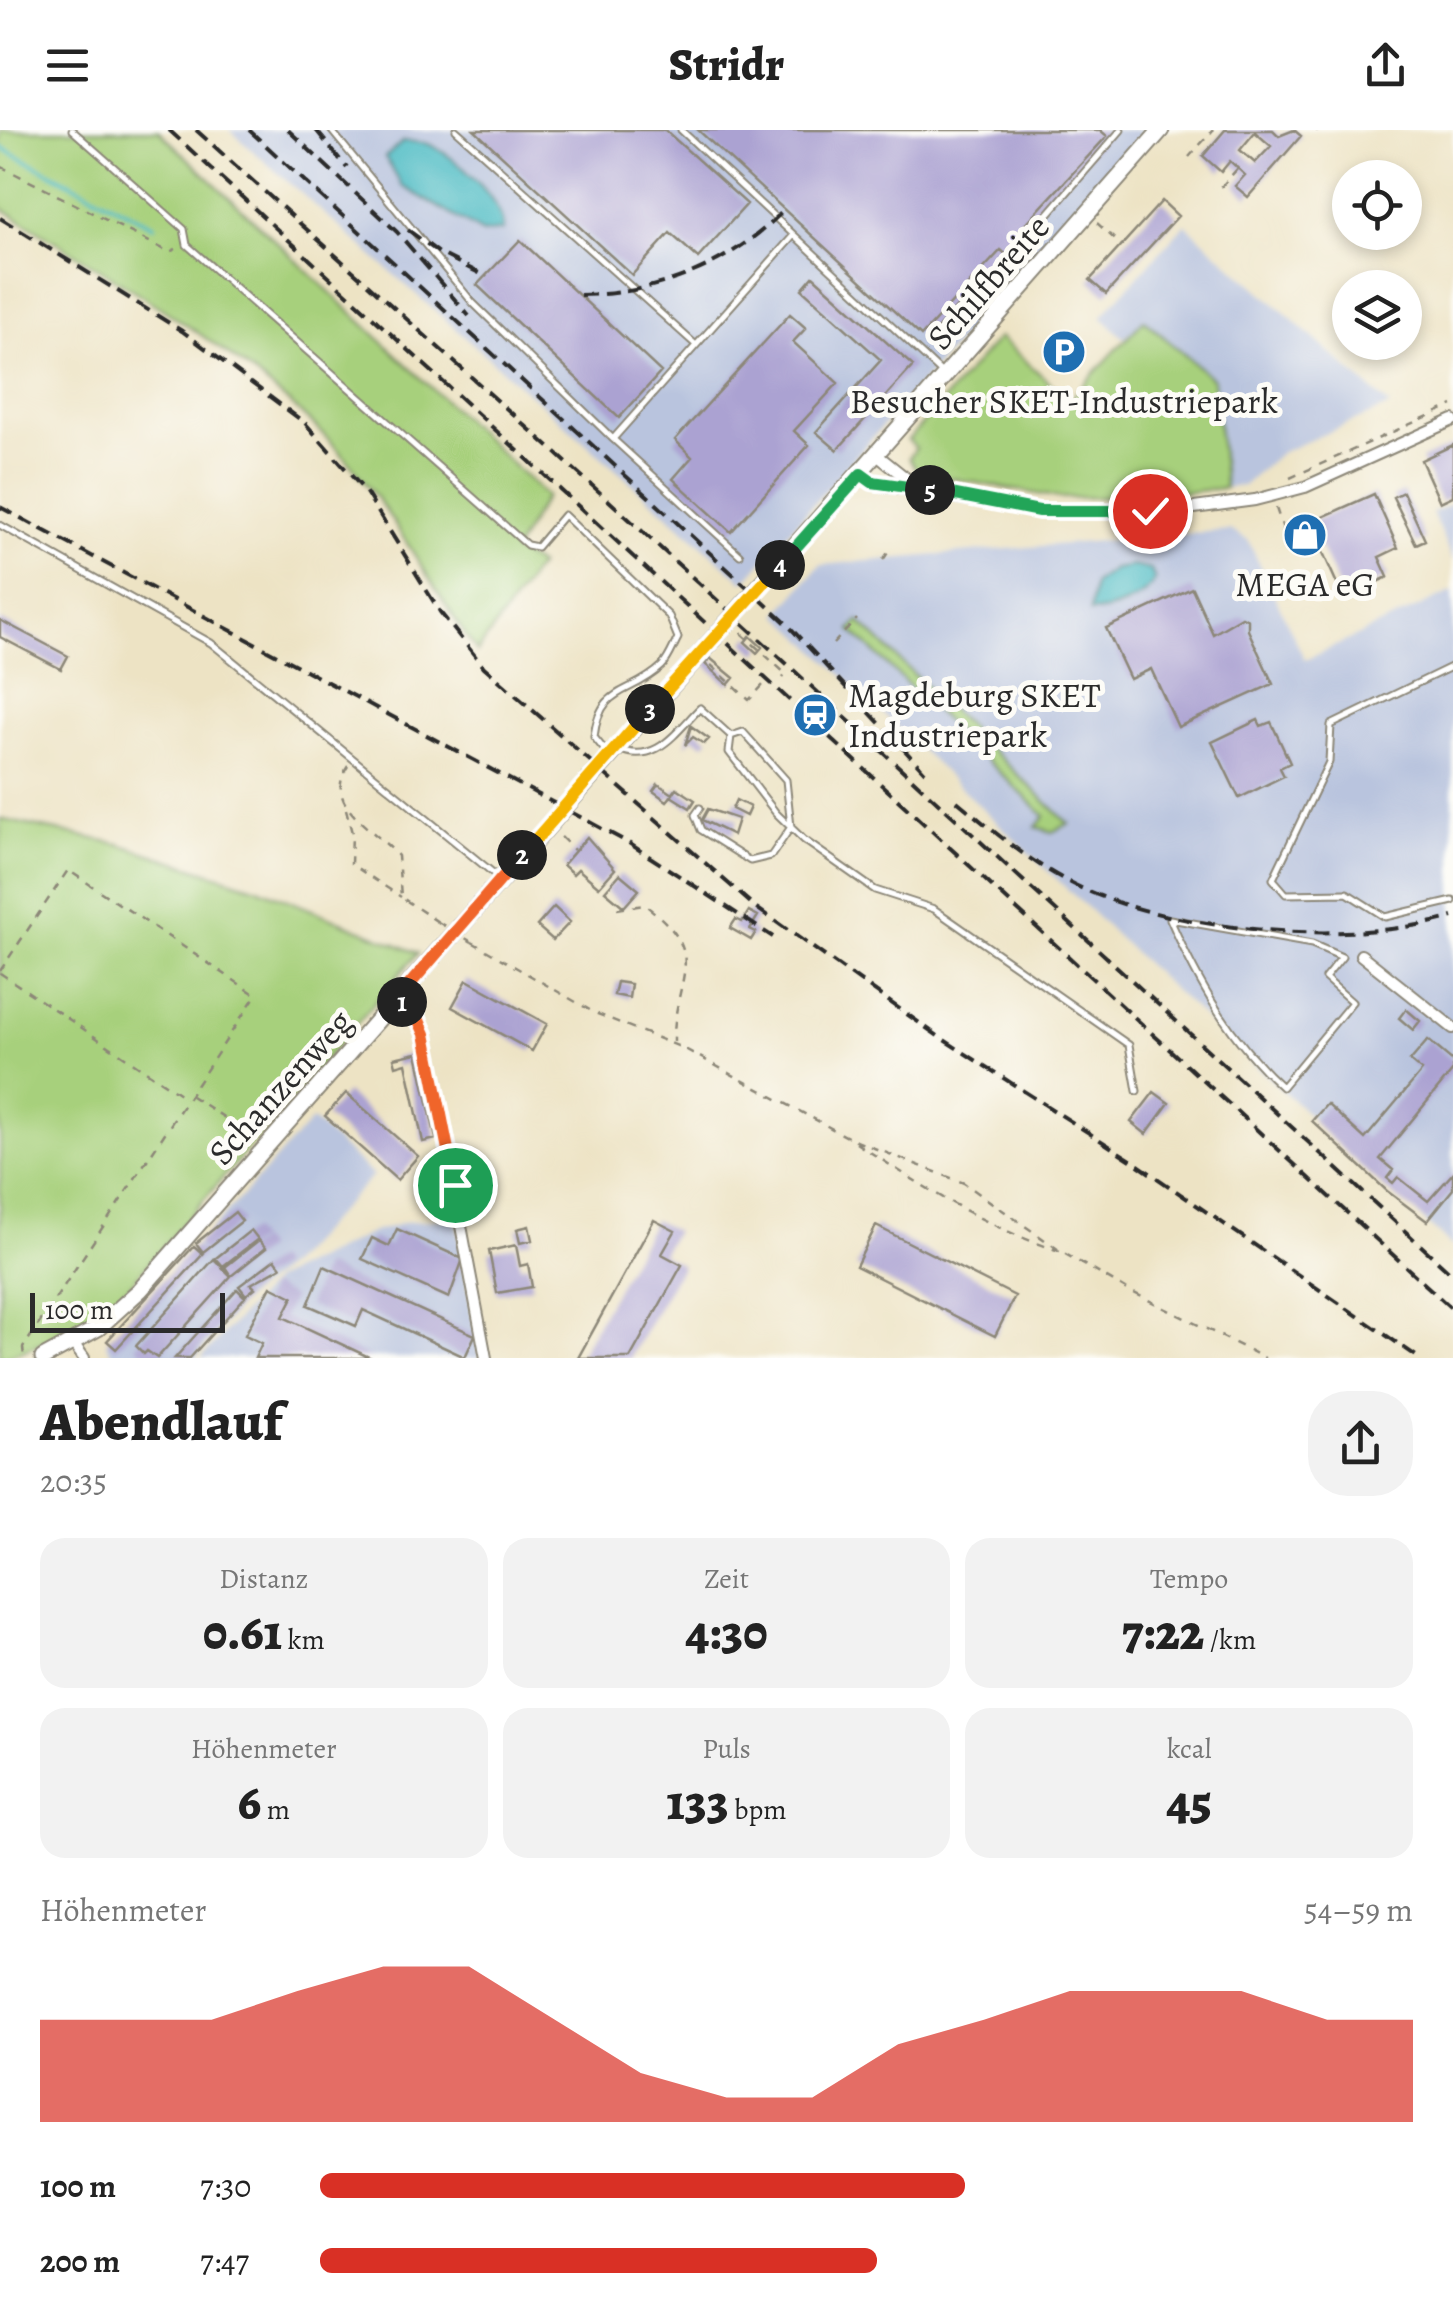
<!DOCTYPE html>
<html lang="de">
<meta charset="utf-8">
<style>
:root{--surface:#fff;--page:#f2f2f2;--text:#222;--muted:#767676;--accent:#d93025}
body{margin:0;font-family:Alegreya,serif;background:var(--page);color:var(--text);height:100vh;display:flex;flex-direction:column;font-size:38px;white-space:nowrap}
*{box-sizing:border-box;margin:0}
p{font-size:32px;color:var(--muted)}
.icon{flex:none;width:55px;height:55px;fill:none;stroke:currentColor;stroke-width:2;stroke-linecap:round;stroke-linejoin:round}
.map{position:relative;height:1228px;overflow:hidden}
.drawer{display:flex;flex-direction:column;background:var(--surface);flex:1}
.drawer>*{flex:none}
.fabs{position:absolute;left:1332px;top:30px;display:grid;gap:20px}
.fabs a{display:grid;place-items:center;width:90px;height:90px;border-radius:50%;background:var(--surface);box-shadow:0 5px 15px #0003;font-size:50px}
.scale{position:absolute;left:30px;bottom:25px;width:195px;box-sizing:border-box;padding-left:10px;border:5px solid #2b2b2b;border-top:0;font-size:28px;line-height:35px;white-space:nowrap;color:#2b2b2b;-webkit-text-stroke:8px #fdfcf7;paint-order:stroke}
.pin{position:absolute;display:grid;place-items:center;width:85px;height:85px;color:#fff;margin:-42px;border:5px solid #fff;border-radius:50%;box-shadow:0 2px 10px #0007}
.km{position:absolute;width:50px;height:50px;margin:-25px;border-radius:50%;background:#222;color:#fff;font-size:28px;line-height:50px;text-align:center}
.round{display:grid;place-items:center;flex:none;width:105px;height:105px;border-radius:40px;background:var(--page)}
.head{display:flex;align-items:center;justify-content:space-between;height:170px;padding:0 40px}
h1{font-size:55px;font-weight:800;line-height:75px}
.metrics{display:grid;grid-template-columns:repeat(3,1fr);gap:15px;height:170px;padding:10px 40px}
.metrics div{display:grid;align-content:center;border-radius:25px;background:var(--page);text-align:center}
.metrics b{font-size:50px;font-weight:800}
.metrics small{font-size:28px;font-weight:400}
.metrics p{font-size:28px}
.chart{height:280px;padding:20px 40px}
.chart p{display:flex;justify-content:space-between}
.chart svg{width:100%;height:180px;margin-top:10px;fill:var(--accent);opacity:.7}
ul{padding:0 40px;list-style:none;font-size:32px}
li{display:grid;grid-template-columns:160px 120px 1fr;align-items:center;height:75px}
li i{height:25px;border-radius:12px;background:var(--accent)}
header{display:flex;justify-content:space-between;align-items:center;height:130px;padding:0 40px;background:var(--surface);font-size:45px;font-weight:800}
.map>svg:first-child{display:block}
</style>
<header><svg class="icon" aria-label="menu" viewBox="0 0 24 24"><path d="M4 6h16M4 12h16M4 18h16"/></svg>Stridr<svg class="icon" aria-label="share" viewBox="0 0 24 24"><path d="M12 15V3M7 8l5-5 5 5M5 13v7h14v-7"/></svg></header>
<div class="map">
<svg width="1453" height="1228" viewBox="0 0 1453 1228">
<rect width="100%" height="100%" fill="#fdfcf7"/>
<filter id="ink" filterUnits="userSpaceOnUse"><feTurbulence type="fractalNoise" baseFrequency=".01" numOctaves="2"/><feDisplacementMap in="SourceGraphic" scale="20" xChannelSelector="R" yChannelSelector="G"/><feConvolveMatrix kernelMatrix="1 2 1 2 8 2 1 2 1" color-interpolation-filters="sRGB"/></filter>
<filter id="wash" filterUnits="userSpaceOnUse"><feTurbulence type="fractalNoise" baseFrequency=".0048" numOctaves="4" result="noise"/><feDisplacementMap in="SourceGraphic" scale="40" xChannelSelector="R" yChannelSelector="G"/><feGaussianBlur stdDeviation="2.25" result="paint"/><feColorMatrix in="noise" values="0 0 0 0 0 0 0 0 0 0 0 0 0 0 0 0 0 1.4 0 .05"/><feComposite in="paint" operator="in"/></filter>
<g filter="url(#wash)">
<rect width="100%" height="100%" fill="#ede3c4"/>
<!-- industrial -->
<path fill="#b9c4de" d="M229,0h915l1,1 -401,451z
M1185,94l205,182 -110,47 -37,33 -18,2 -12,-109 -68,-59 -21,18 -23,-21z
M1453,373v58l-21,-48z
M1230,400l18,10 57,120 148,-69v656l-286,-263 -389,-370 42,-49z
M312,990l61,55 -83,89 -43,33 -52,61 -83,-4 -6,-11z
M456,1088l24,140h-279l73,-78 99,-48 34,-10z"/>
<!-- green -->
<path fill="#a7d07c" stroke="#697e54" stroke-width="2.5" d="M0,0h158l388,366 -32,55 25,14 -62,87c-52,-74 -93,-160 -159,-223 -93,-89 -210,-153 -318,-222z
M1144,190l69,59 12,109 -80,9 -86,1 -141,-26 -9,-14 7,-10 -8,-8 91,-103 70,63z
M859,491l210,203 -17,8 -16,-5 9,-11 -194,-186z
M0,689l119,25 139,44 160,65 -300,346 -38,30 -76,29h-4z"/>
<!-- water -->
<path fill="#4cbbc4" stroke="#3c7378" stroke-width="2.5" d="M404,11c7,1 17,1 24,3 26,11 76,56 75,86l-20,3 -81,-47 -17,-29z
M1133,436l18,4 4,10c-11,20 -44,32 -65,32l4,-29 20,-14z"/>
<g fill="none" stroke-linecap="round" stroke-linejoin="round">
<!-- stream -->
<path stroke="#4cbbc4" stroke-width="4" d="M0,17l154,79"/>
</g>
<g id="blocks">
<!-- building -->
<path fill="#aba2d2" fill-rule="evenodd" d="M474,0h191l82,74 -49,54 -28,-25 -38,42z
M698,0h402l7,6 -88,95 6,6 -17,19 -7,-6 -80,86z
M1225,0h48l6,6 15,-6 7,6 -53,61 -13,-11 10,-11 -15,-14 -9,11 -18,-16zM1255,2l16,14 -16,17 -15,-13z
M1162,71l16,15 -72,78 -16,-14z
M520,110l141,132 -42,46 -142,-133z
M813,146l100,90 -76,84 -21,-18 65,-72 -79,-71z
M790,184l16,14 -13,14 45,41 -44,48 15,14 -78,87 -58,-53 19,-22 -17,-17z
M1453,315v51l-13,6 -19,-42z
M1403,362l22,48 -9,4 -23,-47z
M1374,364l24,54 -19,9 9,20 -45,20 -23,-51 -20,9 -11,-23z
M1192,458l21,46 29,-17 6,3v10l25,54 -95,43 -27,-58 -21,10 -24,-51z
M0,490l68,36 -7,13 -61,-32z
M750,506l12,11 -5,6 -12,-11z
M710,528l24,20 -6,7 -23,-21z
M1258,590l3,6 10,-4 19,41 -10,5 4,8 -45,22 -27,-56z
M691,596l18,13 -5,5 -11,-7 -8,8z
M658,654l15,10 -6,7 -14,-10z
M677,658l18,12 -5,8 -19,-12z
M736,670l14,7 -4,9 -14,-7z
M708,679l30,10 -5,16 -31,-15z
M587,707l28,32 -16,18 -21,-18 -5,5 -10,-9z
M620,744l19,16 -15,17 -19,-16z
M554,777l16,15 -17,18 -16,-14z
M749,781l9,5 -8,13 6,3 -5,8 -21,-12 6,-9 6,3z
M467,850l80,44 -15,27 -80,-44z
M617,852l14,2 -2,14 -15,-3z
M1406,879l14,12 -7,9 -14,-12z
M1428,910l25,21v9l-73,89 13,11 -6,8 6,5 5,-6 30,24 25,-28v16l-26,32 -40,-30 -75,-70 15,-17 38,35 57,-68 -12,-10z
M417,923l19,86 -13,3 -17,-79 -10,3 -2,-8z
M1154,962l15,11 -23,31 -15,-12z
M346,963l72,63 -21,24 -72,-64z
M235,1082l7,9 -39,31 -7,-9z
M654,1090l21,11 -13,23 20,11 -52,93h-52z
M529,1096l3,14 -12,3 -3,-14z
M876,1096l139,70 -20,40 -139,-70z
M397,1099l66,30 -14,39 -87,-39 10,-21 17,8z
M251,1100l7,9 -35,27 -7,-8z
M259,1110l7,8 -35,28 -6,-9z
M516,1115l4,21 8,-2 4,23 -35,6 -8,-42z
M194,1116l9,8 -87,95 -9,-8z
M214,1129l17,17 -74,82 -10,-7 -3,3 -8,-8z
M275,1129l6,8 -30,17 4,4 -9,7 -7,-9z
M324,1136l151,69 -10,22 -102,-47 -7,16 -48,-21z
M271,1156l22,11 -10,20 88,41h-116l7,-15 -17,-8z
M237,1159l8,8 -55,61h-15z"/>
</g>
</g>
<g filter="url(#ink)">
<use href="#blocks" fill-opacity="0" stroke="#8c8778" stroke-width="2.5"/>
<g fill="none" stroke-linecap="round" stroke-linejoin="round">
<defs>
<path id="lane" d="M72,0l112,99 3,16 340,300 10,2 27,-32 105,101 9,22c-5,9 -9,21 -16,28 -31,30 -62,18 -68,71l13,16
M331,0l142,173 140,136
M456,0l240,215
M681,0l113,105
M934,207l36,-40 26,-12 34,-36 12,-28 79,-91
M0,395l211,118 287,234
M740,425l-127,-116 181,-204 148,138
M1453,536l-122,59 -2,37 -56,117 13,15 61,-1 38,24 68,-16
M731,606l-2,16 47,61 28,27 71,50 59,19 195,136 8,46
M618,619c38,16 57,-16 82,-41l31,28
M700,678l-5,7 6,15 49,31 21,-5 20,-29 -5,-47 -43,-48 -12,4
M1170,789l142,25 30,13 -17,21 27,24 -70,85c-52,-47 -84,-104 -112,-168z"/>
<path id="street" d="M877,325l40,32
M861,344l17,10 161,27 155,-3 61,-8 50,-13 148,-67
M1361,825l92,73
M399,868l18,18 8,19 61,323
M73,1213l11,15"/>
<path id="secondary" d="M43,1228l55,-30 42,-38 1021,-1160"/>
</defs>
<!-- lane casing -->
<use href="#lane" stroke="#8c8778" stroke-width="9"/>
<!-- street casing -->
<use href="#street" stroke="#8c8778" stroke-width="14"/>
<!-- secondary casing -->
<use href="#secondary" stroke="#8c8778" stroke-width="19"/>
<!-- path -->
<path stroke="#8c8778" stroke-width="2.5" stroke-dasharray="8 8" stroke-linecap="butt" d="M1316,1l1,-1
M1189,27l24,-27
M0,36l169,86 7,-3
M1221,57l17,-19
M1097,93l24,22
M1290,348l163,-73
M1276,378l9,27
M883,430l8,-12
M741,503l45,41 -3,4
M833,514l24,-25
M711,535l38,35 17,-18
M348,636c-27,40 28,63 50,90l3,41 37,25
M346,679l6,24 -1,31 50,33
M561,707l13,13
M617,779l28,-4c68,51 28,70 29,137
M472,812l123,71 90,36 166,90 113,44 98,69 64,37 139,69
M0,841l68,-101 188,125 -233,353 1,8
M0,843l186,125
M191,966l65,42
M856,1013c65,42 129,85 204,108"/>
<!-- lane -->
<use href="#lane" stroke="#fff" stroke-width="5"/>
<!-- street -->
<use href="#street" stroke="#fff" stroke-width="10"/>
<!-- secondary -->
<use href="#secondary" stroke="#fff" stroke-width="15"/>
<!-- rail -->
<path stroke="#2b2b2b" stroke-width="4" stroke-dasharray="15 8" stroke-linecap="butt" d="M169,0l1284,1180
M196,0l410,368 847,777
M249,0l535,491 141,151
M288,0l109,102 72,84
M316,0l31,38
M0,88l182,113 123,92 60,68 75,121 44,55 271,240 183,129 193,124 288,198
M408,100l31,23 46,23
M580,165c76,0 151,-30 204,-85
M0,377l627,335 146,95
M957,671c35,29 71,60 112,81 95,50 282,65 384,35"/>
<!-- path-bridge -->
<path stroke="#8c8778" stroke-width="2.5" stroke-dasharray="8 8" stroke-linecap="butt" d="M438,792l34,20"/>
</g>
</g>
<g fill="none" stroke-linecap="round" stroke-linejoin="round" filter="url(#ink)">
<defs>
<path id="split-1" d="M402,872l15,14 8,18 30,151"/>
<path id="split-2" d="M402,872l-4,-4 124,-143"/>
<path id="split-3" d="M522,725l128,-146"/>
<path id="split-4" d="M650,579l130,-144"/>
<path id="split-5" d="M780,435l81,-91 11,8 58,8"/>
<path id="split-6" d="M930,360l109,21h111"/>
</defs>
<!-- split-1 casing -->
<use href="#split-1" stroke="#fff" stroke-width="20"/>
<!-- split-2 casing -->
<use href="#split-2" stroke="#fff" stroke-width="20"/>
<!-- split-3 casing -->
<use href="#split-3" stroke="#fff" stroke-width="20"/>
<!-- split-4 casing -->
<use href="#split-4" stroke="#fff" stroke-width="20"/>
<!-- split-5 casing -->
<use href="#split-5" stroke="#fff" stroke-width="20"/>
<!-- split-6 casing -->
<use href="#split-6" stroke="#fff" stroke-width="20"/>
<!-- split-1 -->
<use href="#split-1" stroke="#f0652b" stroke-width="12"/>
<!-- split-2 -->
<use href="#split-2" stroke="#f0652b" stroke-width="12"/>
<!-- split-3 -->
<use href="#split-3" stroke="#f5b400" stroke-width="12"/>
<!-- split-4 -->
<use href="#split-4" stroke="#f5b400" stroke-width="12"/>
<!-- split-5 -->
<use href="#split-5" stroke="#22a559" stroke-width="12"/>
<!-- split-6 -->
<use href="#split-6" stroke="#22a559" stroke-width="12"/>
</g>
<!-- icons -->
<defs>
<symbol id="parking-disc" viewBox="-11 -11 22 22"><circle r="9.5" fill="#1f6fb2" stroke="#fdfcf7"/><path d="M-3.5-5.5H1a3.5 3.5 0 0 1 0 7H-1V5.5H-3.5ZM-1-3.4V-.6H.8a1.4 1.4 0 0 0 0-2.8Z" fill="#fff"/></symbol>
<symbol id="shop-disc" viewBox="-11 -11 22 22"><circle r="9.5" fill="#1f6fb2" stroke="#fdfcf7"/><path d="M-5-2.5h2.3a2.7 3.5 0 0 1 5.4 0H5L5.5 6h-11ZM-1.5-2.5h3a1.5 2.3 0 0 0-3 0Z" fill="#fff"/></symbol>
<symbol id="station-disc" viewBox="-11 -11 22 22"><circle r="9.5" fill="#1f6fb2" stroke="#fdfcf7"/><path d="M-3-6H3Q5-6 5-4V2Q5 4 3 4L4.5 6H3L1.5 4h-3L-3 6H-4.5L-3 4Q-5 4-5 2V-4Q-5-6-3-6ZM-3.5-4v3h7v-3ZM-3.5 1v1.5H-2V1ZM2 1v1.5H3.5V1Z" fill="#fff"/></symbol>
</defs>
<g fill-rule="evenodd">
<use href="#parking-disc" x="1039" y="197" width="50" height="50"/>
<use href="#shop-disc" x="1280" y="380" width="50" height="50"/>
<use href="#station-disc" x="790" y="560" width="50" height="50"/>
</g>
<g text-anchor="middle" stroke-width="10" stroke-linejoin="round" paint-order="stroke">
<!-- street labels -->
<g font-size="35" fill="#2b2b2b" stroke="#fdfcf7">
<text transform="translate(988 152) rotate(-49)" y="12">Schilfbreite</text>
<text transform="translate(280 957) rotate(-48)" y="12">Schanzenweg</text>
</g>
<!-- poi labels -->
<g font-size="35" fill="#2b2b2b" stroke="#fdfcf7">
<text x="1064" y="283">Besucher SKET-Industriepark</text>
<text x="1305" y="466">MEGA eG</text>
<text x="848" y="577" text-anchor="start">Magdeburg SKET<tspan x="848" dy="40">Industriepark</tspan></text>
</g>
</g>
</svg>
<div class="fabs">
<a><svg class="icon" aria-label="locate" viewBox="0 0 24 24"><circle cx="12" cy="12" r="6"/><path d="M12 2v4M12 18v4M2 12h4M18 12h4"/></svg></a>
<a><svg class="icon" aria-label="layers" viewBox="0 0 24 24"><path d="M12 4l9 5-9 5-9-5zM3 14l9 5 9-5"/></svg></a>
</div>
<div class="scale">100 m</div>
<div class="pin" style="left:455px;top:1055px;background:#1e9e55"><svg class="icon" aria-label="arrive" viewBox="0 0 24 24"><path d="M6 21V4h12l-3 4 3 4H6"/></svg></div>
<div class="pin" style="left:1150px;top:381px;background:#d93025"><svg class="icon" aria-label="check" viewBox="0 0 24 24"><path d="M5 12l5 5 9-10"/></svg></div>
<b class="km" style="left:402px;top:872px">1</b>
<b class="km" style="left:522px;top:725px">2</b>
<b class="km" style="left:650px;top:579px">3</b>
<b class="km" style="left:780px;top:435px">4</b>
<b class="km" style="left:930px;top:360px">5</b>
</div>
<section class="drawer">
<div class="head"><div><h1>Abendlauf</h1><p>20:35</p></div><a class="round"><svg class="icon" aria-label="share" viewBox="0 0 24 24"><path d="M12 15V3M7 8l5-5 5 5M5 13v7h14v-7"/></svg></a></div>
<div class="metrics">
<div><p>Distanz</p><b>0.61<small> km</small></b></div>
<div><p>Zeit</p><b>4:30</b></div>
<div><p>Tempo</p><b>7:22<small> /km</small></b></div>
</div>
<div class="metrics">
<div><p>Höhenmeter</p><b>6<small> m</small></b></div>
<div><p>Puls</p><b>133<small> bpm</small></b></div>
<div><p>kcal</p><b>45</b></div>
</div>
<div class="chart"><p><span>Höhenmeter</span>54–59 m</p>
<svg viewBox="0 0 160 44" preserveAspectRatio="none"><path d="M0 44V19L10 19L20 19L30 12L40 6L50 6L60 19L70 32L80 38L90 38L100 25L110 19L120 12L130 12L140 12L150 19L160 19V44z"/></svg>
</div>
<ul>
<li><b>100 m</b>7:30<i style="width:59%"></i></li>
<li><b>200 m</b>7:47<i style="width:51%"></i></li>
</ul>
</section>
